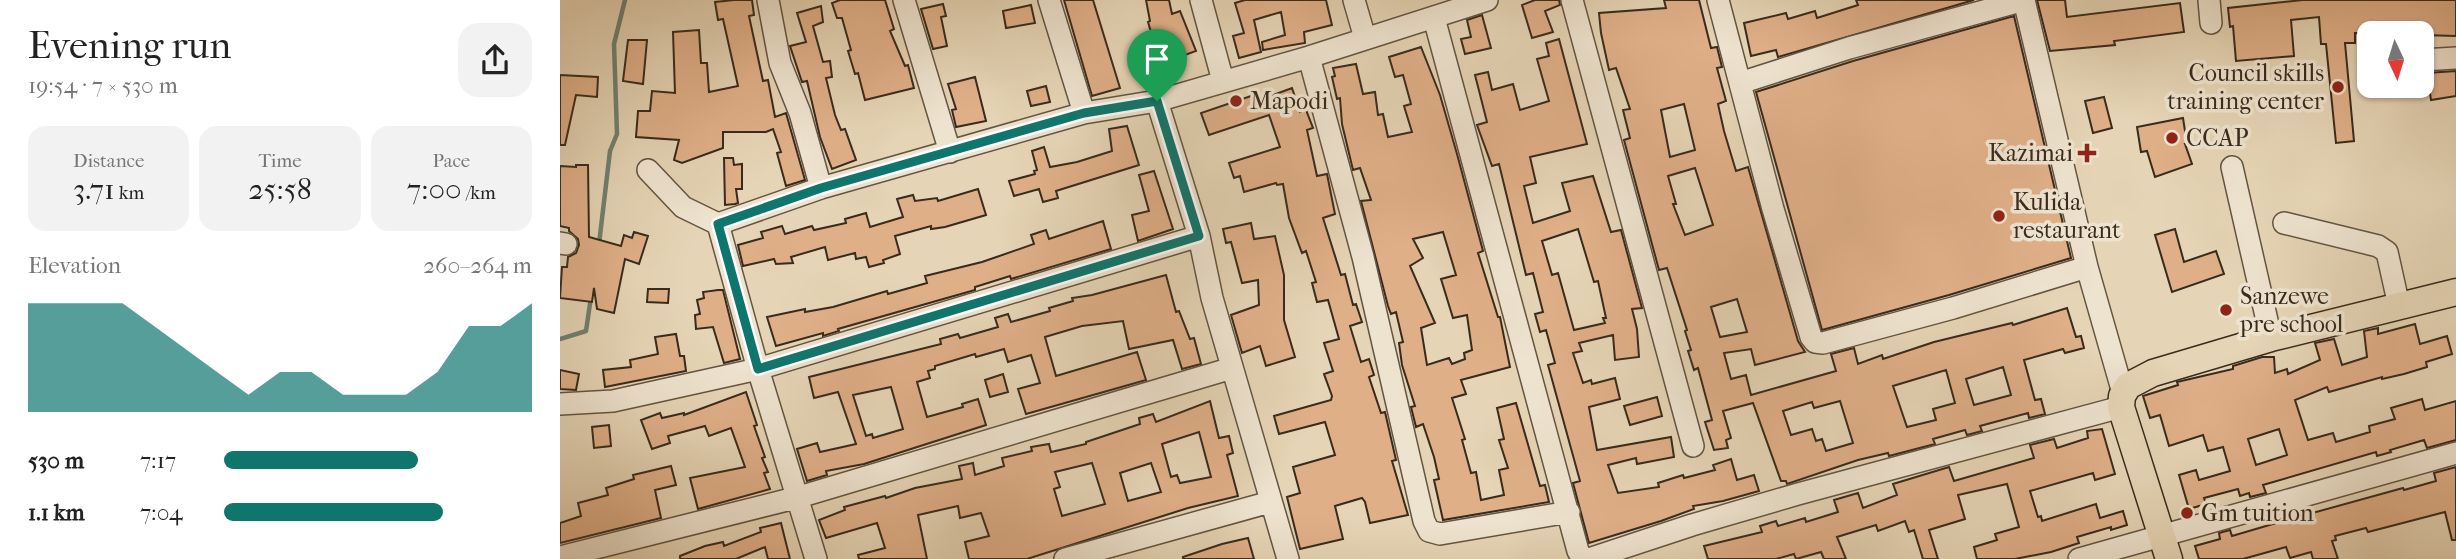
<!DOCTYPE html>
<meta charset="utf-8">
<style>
:root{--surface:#fff;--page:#f2f2f2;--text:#222;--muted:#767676;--accent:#0f766e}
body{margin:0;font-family:"IM FELL French Canon",serif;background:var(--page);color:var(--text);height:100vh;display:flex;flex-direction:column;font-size:26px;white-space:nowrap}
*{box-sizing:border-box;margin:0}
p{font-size:23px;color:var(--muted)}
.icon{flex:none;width:38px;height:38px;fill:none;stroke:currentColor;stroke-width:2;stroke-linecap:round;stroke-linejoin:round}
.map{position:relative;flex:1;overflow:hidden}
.panel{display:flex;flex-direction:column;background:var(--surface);width:560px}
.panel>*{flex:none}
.needle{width:46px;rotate:176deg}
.fabs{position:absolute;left:1797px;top:21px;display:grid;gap:14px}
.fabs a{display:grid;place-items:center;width:77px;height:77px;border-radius:14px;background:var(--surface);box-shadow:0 2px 5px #0004;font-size:35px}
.pin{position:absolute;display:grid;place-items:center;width:60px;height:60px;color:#fff;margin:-72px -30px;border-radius:50% 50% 50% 0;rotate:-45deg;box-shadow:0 0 7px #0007}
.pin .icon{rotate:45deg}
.round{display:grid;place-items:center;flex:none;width:74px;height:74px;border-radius:21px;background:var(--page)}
.overview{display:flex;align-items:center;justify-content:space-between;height:119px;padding:0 28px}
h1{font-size:38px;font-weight:600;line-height:52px}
.metrics{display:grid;grid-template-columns:repeat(3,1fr);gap:10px;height:119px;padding:7px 28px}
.metrics div{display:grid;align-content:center;border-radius:18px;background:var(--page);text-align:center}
.metrics b{font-size:30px;font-weight:600}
.metrics small{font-size:19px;font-weight:400}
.metrics p{font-size:19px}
.chart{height:196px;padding:14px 28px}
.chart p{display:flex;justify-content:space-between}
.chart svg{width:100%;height:126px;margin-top:7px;fill:var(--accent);opacity:.7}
ul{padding:0 28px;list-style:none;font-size:23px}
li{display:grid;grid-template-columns:112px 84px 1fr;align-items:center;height:52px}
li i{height:18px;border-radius:9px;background:var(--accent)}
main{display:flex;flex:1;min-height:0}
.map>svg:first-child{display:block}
</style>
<main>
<section class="panel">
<div class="overview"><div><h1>Evening run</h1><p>19:54 · 7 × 530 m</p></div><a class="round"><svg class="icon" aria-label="share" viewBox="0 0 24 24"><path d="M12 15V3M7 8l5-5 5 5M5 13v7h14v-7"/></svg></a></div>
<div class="metrics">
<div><p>Distance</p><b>3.71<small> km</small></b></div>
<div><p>Time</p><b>25:58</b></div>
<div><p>Pace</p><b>7:00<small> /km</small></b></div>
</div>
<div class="chart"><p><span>Elevation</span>260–264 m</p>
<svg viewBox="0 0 160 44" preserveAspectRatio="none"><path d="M0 44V6L10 6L20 6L30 6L40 14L50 22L60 30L70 38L80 30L90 30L100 38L110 38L120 38L130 30L140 14L150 14L160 6V44z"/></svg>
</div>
<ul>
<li><b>530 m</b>7:17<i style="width:63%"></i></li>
<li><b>1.1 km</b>7:04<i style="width:71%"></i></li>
</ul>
</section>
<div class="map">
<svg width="1896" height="559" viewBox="0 0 1896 559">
<rect width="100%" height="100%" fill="#e5d4b5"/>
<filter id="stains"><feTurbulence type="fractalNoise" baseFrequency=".00286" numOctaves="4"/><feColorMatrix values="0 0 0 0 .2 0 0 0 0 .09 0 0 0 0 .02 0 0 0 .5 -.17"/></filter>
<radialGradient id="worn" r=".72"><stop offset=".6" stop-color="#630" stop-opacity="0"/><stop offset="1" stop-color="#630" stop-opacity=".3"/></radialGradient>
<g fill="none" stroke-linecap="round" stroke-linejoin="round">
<!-- stream -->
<path stroke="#708072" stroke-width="4.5" d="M39,244l11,-93 7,-17 -3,-90 11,-44
M0,339l26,-8 5,-34"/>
</g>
<!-- building -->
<path fill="#dfaf88" stroke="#382b1c" stroke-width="2" fill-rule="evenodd" d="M174,0h18l2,15 -5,1 14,65 5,-1 7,37 11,-4 19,67 -19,6 -9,-33 4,-1 -8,-23 -7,3h-43v16l-41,15 -8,-3 5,-20 -43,-3 2,-26h12l2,-20 23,2 -2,-61 26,-2 2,33h6l2,29 29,-6 -15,-67 -5,1 -3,-18z
M280,0h45l9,29 -4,2 15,35 3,-1 6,23 -49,12 -7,-27 -3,1 -7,-23 3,-1 -9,-32h-5l-5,-15z
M504,0h29l27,88 -28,8z
M586,0h23l3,14 8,-3 16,40 -14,5 3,9 -41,12 -5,-16 19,-6 -10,-33 2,-1z
M685,0h81l6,25 -28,7 1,11 -42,7 -1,-8 23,-7 -4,-23 -27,8 7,32 -22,6 -6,-22 11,-3 -9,-30z
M975,0h24l1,5 -15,6 8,21 -21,6 -10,-33z
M1104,0h35l12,48 6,-1 5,20 -5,1 9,33 -8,3 6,27 12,40 12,-4 50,174 7,11 -50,13 -4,-16 -27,4 7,26 15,-4 5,20 85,-24 -5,-17 23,-6 4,16 24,-9 1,4 51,-17 78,-19 1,2 54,-17 9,29 5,-1 3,12 -19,5 -2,-4 -39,11 11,40 6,-1 4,15 -16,4 -1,-5 -48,13 2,5 -15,4 -2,-5 -32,9 2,5 -46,12 -1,-3 -30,7 -71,24 -1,-3h-5l-28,-78 -30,8 8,27 -5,2 2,8 -14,2 -9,-28 7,-2 -14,-52 -4,2 -6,-19 3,-1 -6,-19 2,-1 -20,-62 -8,2 -35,-130 6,-2 -7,-28 7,-1 -14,-41 -7,2 -8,-37 -2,-20 67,-5zM1124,104l11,46 -25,7 -9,-47zM1135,168l18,57 -28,10 -12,-31h3l-8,-28zM1177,299l10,33 -27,5 -9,-30zM1443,367l8,28 -37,10 -8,-26zM1386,370l9,33 -22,6 3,11 -29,7 -14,-41zM1280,401l13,42 -27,8 -4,-12 -6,2 -4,-12 -21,6 -8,-24 29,-9 2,6z
M1296,0h118l-196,57 -2,-7 -25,6 -7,-33 42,-10 2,6 27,-8 2,7 41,-13z
M1477,0h28l2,17 113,-14 4,29 -70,9 1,4 -65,6z
M1743,0h153v36l-101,-3v10h-10l9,98 -18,2 -10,-99h-5l-2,-27 -28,3 3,36 -58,5 -3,-35 -3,1 -2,-19z
M383,4l3,12 -5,1 6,29 -14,3 -12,-40z
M471,5l4,18 -29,5 -3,-17z
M261,6l2,16 -10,4 10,36 7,-1 2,16 -6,1 9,37 6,15 4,-1 11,31 -24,9 -12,-32 -13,-56 -5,1 -12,-36 16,-4 -9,-29z
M922,15l9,33 -26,6 -4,-15 10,-2 -4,-17z
M1454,16l57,242 -122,37 -127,35 -66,-238 97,-31z
M999,39l28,105 -57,13 6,26 -12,3 9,37 37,-12 -8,-28 31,-7 18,56 10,-2 21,78 -10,1 5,20 2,28 -24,3 -2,-25 -34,8 3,8 -9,2 10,30 8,-3 1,4 23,-6 5,21 -31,8 8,43 74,-13 3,20 -37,7 -1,-6 -28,7 10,28 41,-6 -1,-4 25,-8 1,3 31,-8 -2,-5 18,-6 6,21 17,-5 5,16 -36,10 -30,5 1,3 -33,12 -72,22 -16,-60 7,-2 -32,-116 7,-2 -9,-33 -6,2 -5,-18 8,-2 -10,-39 -7,2 -27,-111 -7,2 -15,-41 10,-3 -12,-47 13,-3 4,18 21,-6 7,26 29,-9 -12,-42 12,-3 -3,-13zM1018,229l16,53 4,-1 8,37h-3l2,5 -31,7 -16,-57 -6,2 -10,-34z
M68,40h19l-4,44 -20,-3z
M861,47l19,48 17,59 26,97 -5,2 20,64h2l10,50 -49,13 5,14 -14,4 13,41 -3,1 9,33 5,-1 5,28 23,-5 -5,-25 9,-2 -9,-28 5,-1 -7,-31 19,-5 24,83 5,-1 4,17 -106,18 -9,-40 5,-1 -5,-22 -11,-33 -7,3 -5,-20 4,-1 -13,-41 -3,-22 4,-1 -7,-30 -5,2 -3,-8 -27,-105 10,-1 -11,-32 -7,2 -11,-46 -2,-26 -3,1 -5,-22 3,-1 -2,-8 23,-4 7,30 12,-2 3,23 5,-1 5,23 24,-5 -8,-26 7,-2 -8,-29 -8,2 -6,-20zM883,232l13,43 -15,4 12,39 14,-3 5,35 -8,3 1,6 -13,5 -3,-6 -22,7 -6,-37 14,-5 -25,-57 13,-8 -10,-19z
M1896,71v25l-25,4 -4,-27z
M0,75l38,2 -1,20 -21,-2 -11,50h-5z
M415,77l11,44 -30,6 -4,-17 4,-1 -8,-25z
M486,86l4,16 -19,4 -4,-15z
M732,88l8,24 6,-2 7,18 -6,2 10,46 10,-2 8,40 -12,4 18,57 4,-1 8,31 3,-1 6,18 -12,4 11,36 8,-3 5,16 -5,2 12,36 4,-1 11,48 -4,1 16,54 -38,8 -5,-21 -3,-4 -27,8 8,33 -43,10 -13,-52 13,-4 -7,-26 42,-12 -10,-33 -46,12 -5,-18 57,-16 1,-4 -8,-22 9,-3 -9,-28 15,-4 -11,-39 -11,2 -5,-19 4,-1 -10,-31 -4,2 -13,-35 -6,-34 -6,1 -1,-2 -32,9 -4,-16 -6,2 -5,-15 51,-16 -11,-32 -60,20 -8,-22 53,-18 3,6z
M1544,97l8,31 -19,5 -8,-32z
M1623,118l4,26h-2l7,20 -37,13 -8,-26 -6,1 -4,-25z
M567,126l12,39 -83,26 2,7 -15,4 -4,-13 -25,7 -5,-15 26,-7 -1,-3 3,-1 -5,-19 12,-4 6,20 27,-5 35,-11 -3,-22z
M164,158h9l1,7 8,-1v25h-6l2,14 -3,1 -10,1z
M16,165h12l1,72 32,9 3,-11 8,3 2,-6 14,4 -9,28 -14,-5 -11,54 -17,-4 -3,-21 -2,14 -32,-4 2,-31h5l1,-10 8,-4 3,-8 -1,-6 -9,-8v-3l-9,-2v-60l16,1z
M594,171l19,58 -35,12 -6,-26 17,-4 -10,-36z
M418,189l8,26 -41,12 -14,2v-3l-36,10 5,18 -17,6 1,3 -15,4 -3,-10 -10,2 -1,-6 -27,7 -3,-13 -34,10 2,6 -17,1 -2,-5 -31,7 -5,-21 25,-7 -2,-6 21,-6 3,8 27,-8 2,4 32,-7 -1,-4 21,-6 4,14 33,-10 -6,-18 16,-4 2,6 22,-3 1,3z
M543,221l8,28 -100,30 -1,-3 -35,11v3l-137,39 1,2 -16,5v-3l-47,13 -9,-29 38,-8v3l28,-5 54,-16 1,3 39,-11 -2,-7 57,-14 52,-18 -3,-9 15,-5 3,9z
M691,223l3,16 21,-3 9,39v45l11,37 -29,9 -6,-20 -18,7 -11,-38 28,-10 -1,-25 -16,3 -11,-41 -5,1 -3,-14z
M1615,229l9,33 32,-11 8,23 -52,18 -17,-57z
M606,275l10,37 3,-1 11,28 4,-1 7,26 -19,5 -9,-29 -44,9 -6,-28 -41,5 -37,11 11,39 81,-24 9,28 -120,34 -8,-25 22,-6 -9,-28 -23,7 -4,-13 -28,8 -1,-3 -40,12v3l-7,2 2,7 -13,4 10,35 36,-10 -1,-3 16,-5 8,26 -122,39 -38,7 1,4 -20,6 -10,-32 20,-6 3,9 36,-8 -18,-52 -24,6 -5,-21 132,-33 -1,-5 18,-5 2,4 38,-11 -3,-9 13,-4 3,8 39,-11 -1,-3 24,-7 -1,-3 20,-3zM331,387l12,42 -30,9 -1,-4 -6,2 -13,-41z
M88,289h21l-1,14 -21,-1z
M158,290h5l17,69 -16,4 -11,-36 -17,2 -1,-14 5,-1 -3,-14 7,-2 -1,-6z
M1855,324l5,20 27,-8 5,18 -26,8 1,5 -23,7 -22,5v-2l-53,15 -2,-5 -32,13 13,40 25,-7 3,9 34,-10 -1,-6 26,-7 -4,-11 31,-9 3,11 31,-9v39l-29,8 -3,-8 -34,10 1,2 -14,4 -1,-4 -113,33 3,8 -16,4 -1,-4 -9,3 -2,-7 -34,9 2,6 -17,5 -10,-34 17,-5 3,10 31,-9 -7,-24 -15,4 -5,-16 -34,11 -9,-31 -10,3 -7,-22 35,-11 -1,-3 56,-13v-3l29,-9h12l1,16 12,-4 1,5 32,-14 -5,-17 19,-4 8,26 25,-8 -3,-26 14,-3v6zM1719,429l8,26 -31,10 -8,-26z
M116,334l4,22h4l2,15 -81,16 -2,-17 28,-3 -1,-7 28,-6 -3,-17z
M0,370l19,4 -3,16 -16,-1z
M443,374l5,18 -18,5 -5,-17z
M186,392l11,33 -3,1 11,31 -3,1 6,14 -4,1 6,16 -72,20 -8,-31 55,-11 -14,-39 -22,8 -4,-10 -37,10 2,7 -18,6 -11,-29 19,-7 2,5 22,-5v2z
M1097,397l5,19 -32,9 -6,-19z
M650,401l9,37 10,-2 4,17 -6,2 11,41 -50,12 -161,51h-58l-4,-17 24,-6 -8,-23 -21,5 -2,-12 -40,9 9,44h-68l-1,-4 27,-7 -8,-25 -51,15 -7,-18 26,-10 -1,-3 41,-11 1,2 29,-10 47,-9 -3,-13 14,-3 2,12 29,-9 -2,-8 30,-7 -1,-4 18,-3 2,8 35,-8v-2l54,-18 -1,-6 14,-4 3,8zM639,432l12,45 -31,6 -3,-8 -6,2 -9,-33zM532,463l13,41 -43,12 -8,-27 6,-2 -5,-15zM591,463l10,29 -33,9 -8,-28z
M49,425l2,21 -17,2 -2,-21z
M1542,429l13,45 -20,6 -2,-7 -63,18 8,26 3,-1 1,5 54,-17 4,14 23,-7 4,14 -16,5v-3l-34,10 2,6 -28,9 -36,7h-38l-3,-12 23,-7 -2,-6 24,-7 -12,-43 -49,11 7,24 -36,11 9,29h-15l-9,-29 -5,2 -4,-11 -27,10 -2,-6 -39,12 9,22h-22l-3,-7 -25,7 -2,-5 -18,5h-68l-4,-13 58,-14 -2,-6 16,-5 2,5 27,-8 1,4 32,-10 -4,-12 24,-7 5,15 34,-13 -4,-11 56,-17 5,14 80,-23 -4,-13 24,-6 3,9 31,-10 -1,-7z
M111,466l5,19 -21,5 6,28 -101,25v-20l21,-7 -3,-13 30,-8 -2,-7 28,-9 -1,-4z
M1896,467v73h-4l-7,-28 -77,20 -2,-4 -31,8 1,4 -4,1 6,18h-25l-2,-7 -21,6 -4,-11 -43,12h-44l-4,-13 25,-7 -1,-6 11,-3 2,6 51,-15 -1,-5 15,-5 1,6 105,-29 1,2 32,-9 -2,-8z
M221,523l9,36h-22l-3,-12 -29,12h-56v-3l25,-10 18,-4 1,4 37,-14 -1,-4z
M688,538l6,21h-71v-2l39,-13z"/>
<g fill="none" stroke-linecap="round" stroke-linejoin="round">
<defs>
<path id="minor" d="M208,0l12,63 20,50 21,75
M344,0l46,152
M489,0l35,113
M641,0l22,81
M794,0l11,38
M1012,0l121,446
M1158,0l55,209 38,128 4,5 8,1 130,-35 134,-41
M1464,0l63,267 36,126
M1649,0l2,23
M874,18l144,533 4,6 7,2 103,-34 106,-31 323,-87
M749,57l54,200 61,264 5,10 11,3 129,-22
M1862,60l34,-2
M1180,83l109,-35 175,-48
M1672,167l39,171
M88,170l35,37 35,17
M1724,223l94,23 9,6 12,54
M0,243l6,1
M0,404l53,-3 145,-32 441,-133
M0,557l239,-60 433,-129
M256,559l-58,-190 -40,-145 103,-36 263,-75 73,-12
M505,559l205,-57
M728,559l-76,-261 -13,-62 -42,-135 152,-44 178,-57
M1519,559l377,-106"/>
<path id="major" d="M1609,559l-48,-152 1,-11 6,-10 25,-13 118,-35 185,-46"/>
</defs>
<!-- minor casing -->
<use href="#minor" stroke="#635542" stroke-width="24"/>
<!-- major casing -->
<use href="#major" stroke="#382b1c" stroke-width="29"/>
<!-- minor -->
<use href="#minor" stroke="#eee3cf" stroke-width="21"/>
<!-- major -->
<use href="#major" stroke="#e5d4b5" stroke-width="26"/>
</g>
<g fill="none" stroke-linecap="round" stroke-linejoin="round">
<defs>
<path id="route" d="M597,101l42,135 -441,133 -40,-145 103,-36 263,-75z"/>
</defs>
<!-- route casing -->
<use href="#route" stroke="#fff" stroke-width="14"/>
<!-- route -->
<use href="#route" stroke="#0f766e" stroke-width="9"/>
</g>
<!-- markers -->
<g fill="#8f2418" stroke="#eee3cf" stroke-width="2.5">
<circle cx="1778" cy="87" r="7"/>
<circle cx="676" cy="101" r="7"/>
<circle cx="1612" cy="138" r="7"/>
<path d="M1523.5 142.5h7v7h7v7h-7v7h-7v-7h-7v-7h7z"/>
<circle cx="1439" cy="216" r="7"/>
<circle cx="1666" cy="310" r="7"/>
<circle cx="1627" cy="513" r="7"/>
</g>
<g text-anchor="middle" stroke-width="7" stroke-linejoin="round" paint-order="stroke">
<!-- poi labels -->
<g font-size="24" fill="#382b1c" stroke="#eee3cf" text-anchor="start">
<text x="1764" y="81" text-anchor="end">Council skills<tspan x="1764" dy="28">training center</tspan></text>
<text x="690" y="109">Mapodi</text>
<text x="1626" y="146">CCAP</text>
<text x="1513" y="161" text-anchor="end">Kazimai</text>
<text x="1453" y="210">Kulida<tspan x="1453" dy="28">restaurant</tspan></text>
<text x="1680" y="304">Sanzewe<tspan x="1680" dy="28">pre school</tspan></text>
<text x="1641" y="521">Gm tuition</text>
</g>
</g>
<rect width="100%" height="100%" filter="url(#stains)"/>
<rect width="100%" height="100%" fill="url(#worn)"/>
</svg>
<div class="fabs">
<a><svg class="needle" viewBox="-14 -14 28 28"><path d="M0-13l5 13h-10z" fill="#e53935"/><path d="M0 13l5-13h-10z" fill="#767676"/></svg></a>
</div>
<div class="pin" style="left:597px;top:101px;background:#1e9e55"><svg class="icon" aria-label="arrive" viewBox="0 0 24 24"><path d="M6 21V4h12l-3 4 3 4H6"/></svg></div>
</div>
</main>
